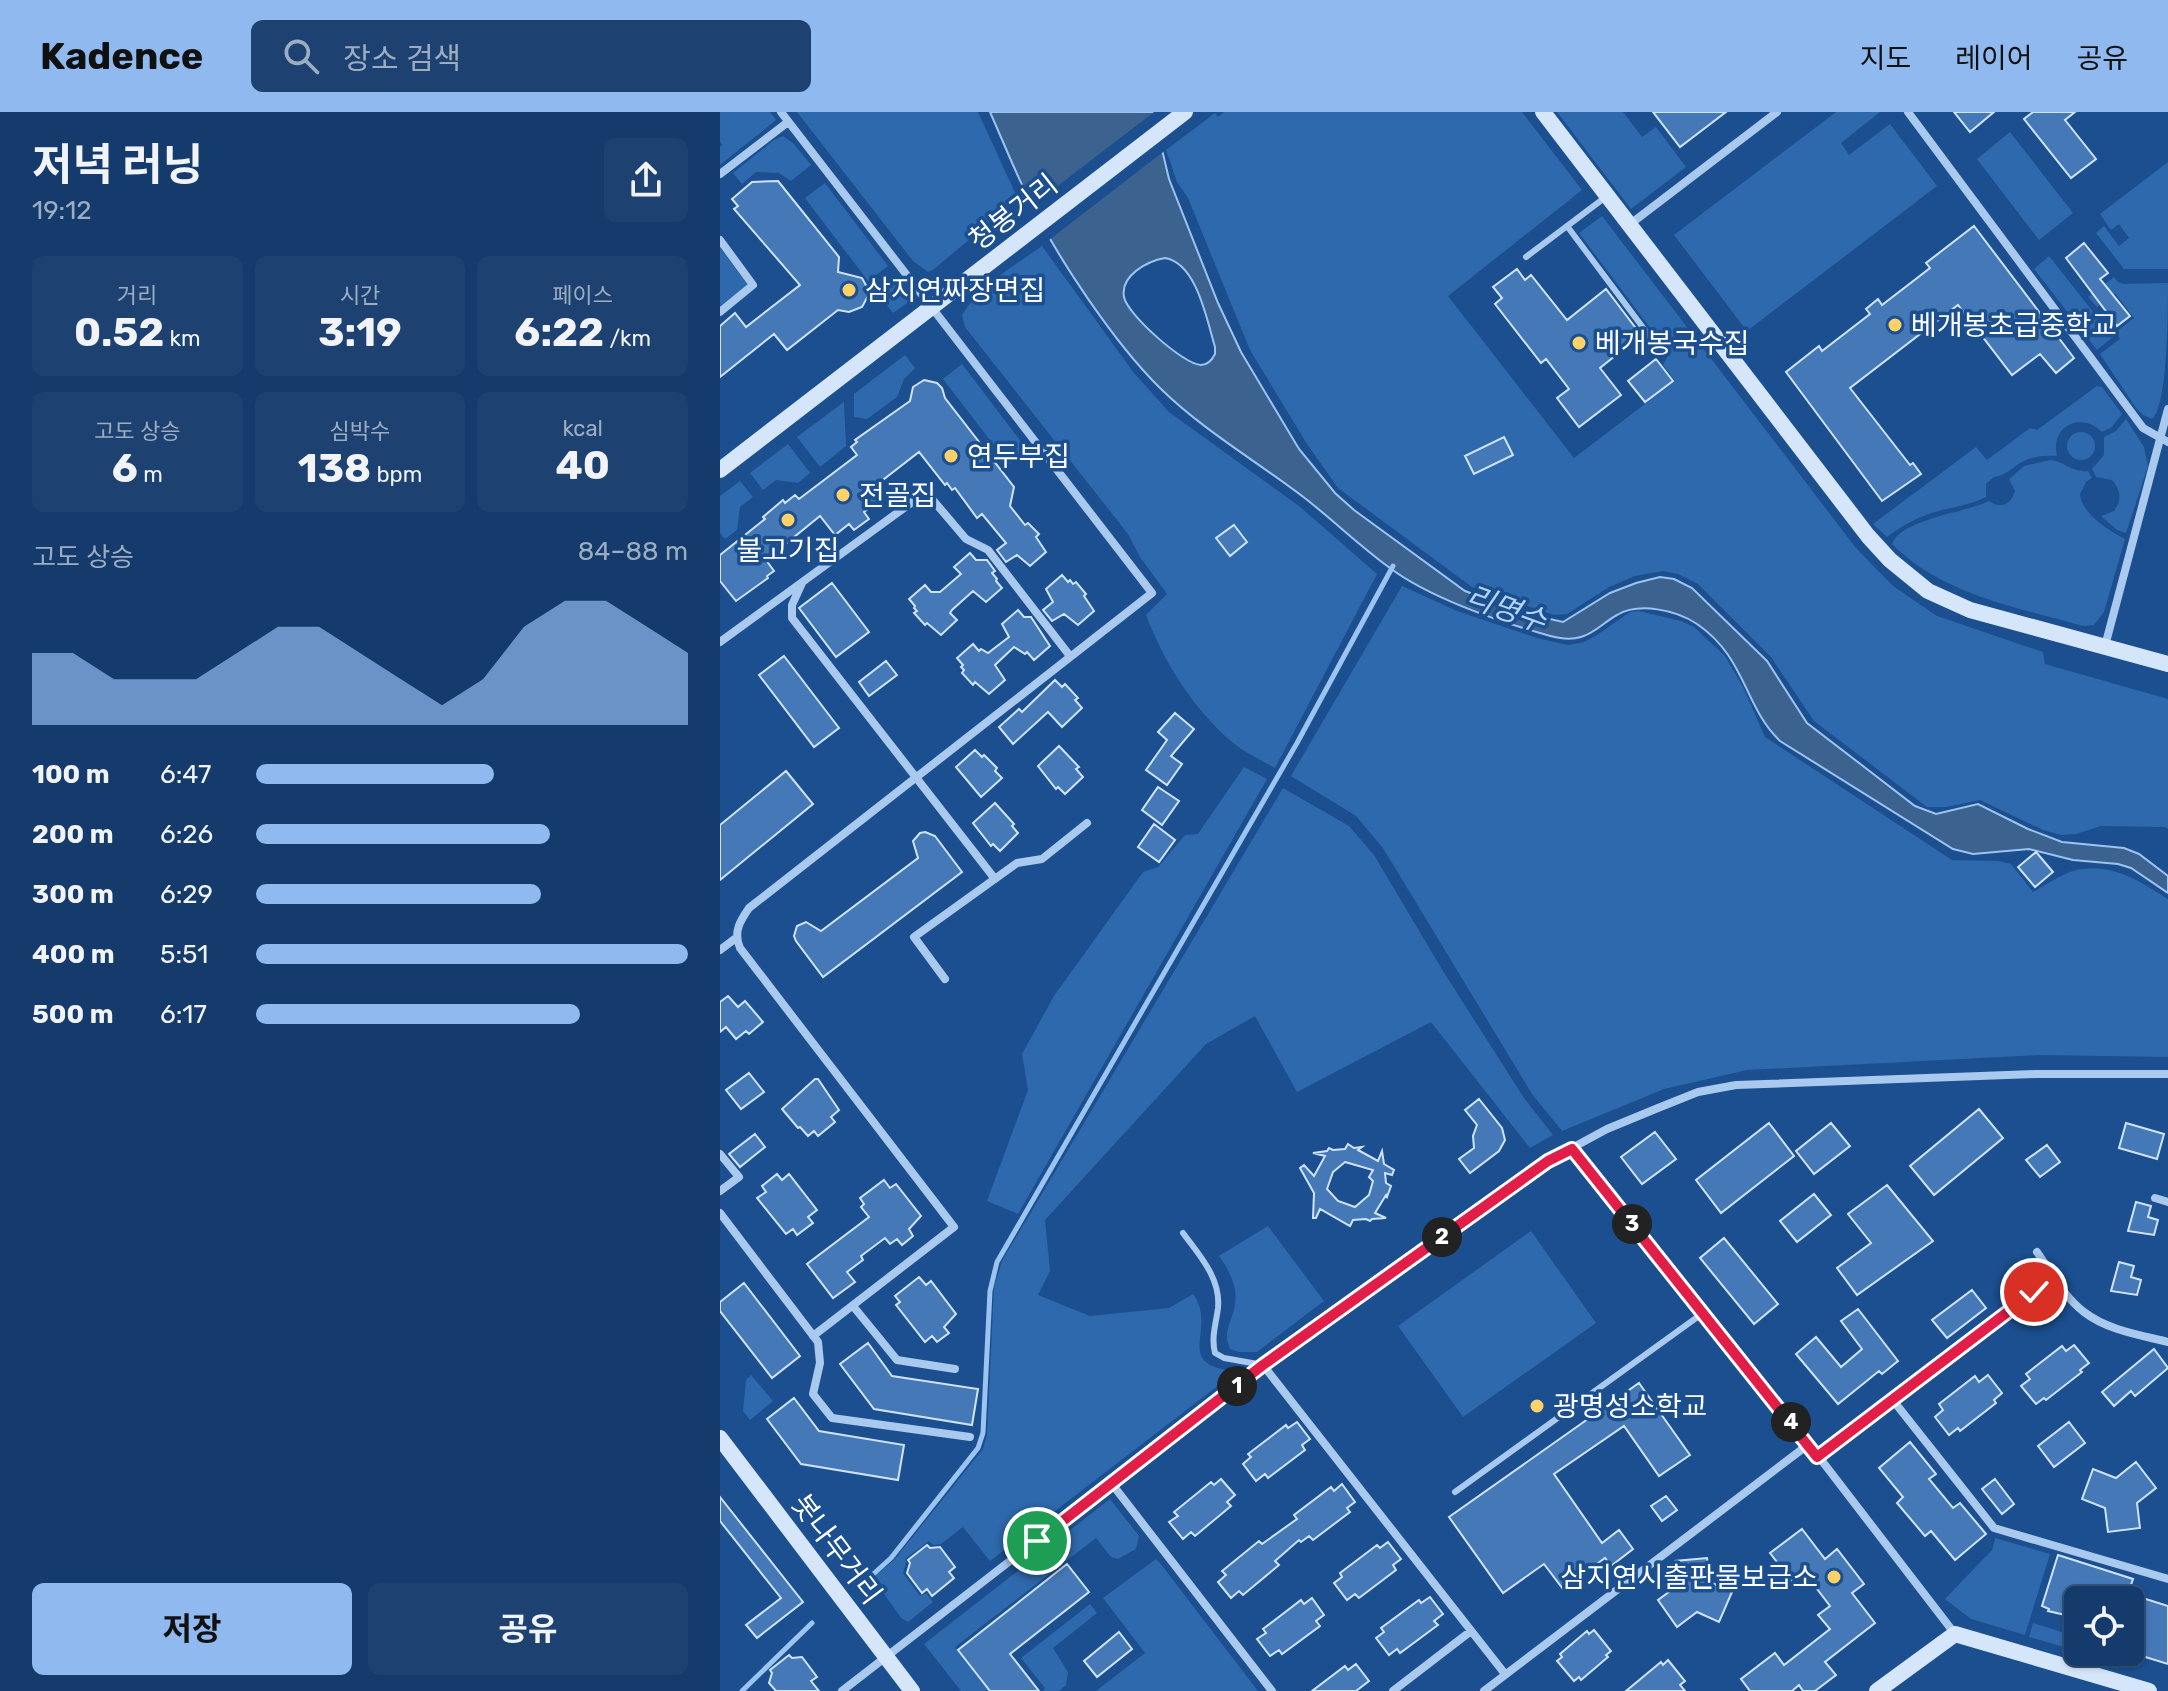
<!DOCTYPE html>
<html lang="ko">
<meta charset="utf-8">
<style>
:root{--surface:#143b6b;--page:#1d4271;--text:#f1f3f6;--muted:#9dadc1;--line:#33557e;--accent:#90b9f0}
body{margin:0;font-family:Rubik,"Noto Sans KR",sans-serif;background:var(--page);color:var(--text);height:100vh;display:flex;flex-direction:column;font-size:30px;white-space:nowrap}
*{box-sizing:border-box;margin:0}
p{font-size:26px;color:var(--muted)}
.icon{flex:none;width:44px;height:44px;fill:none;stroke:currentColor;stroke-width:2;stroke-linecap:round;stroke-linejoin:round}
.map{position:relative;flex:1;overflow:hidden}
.drawer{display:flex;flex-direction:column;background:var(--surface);width:720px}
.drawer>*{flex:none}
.controls{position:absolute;left:1344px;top:1474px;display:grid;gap:16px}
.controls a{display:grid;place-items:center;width:80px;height:80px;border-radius:12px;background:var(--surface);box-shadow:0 2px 6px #0004,0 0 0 2px var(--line);font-size:40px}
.pin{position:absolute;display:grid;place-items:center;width:68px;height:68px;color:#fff;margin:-34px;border:4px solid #fff;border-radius:50%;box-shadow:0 2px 8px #0007}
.km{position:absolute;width:40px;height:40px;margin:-20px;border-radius:50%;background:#222;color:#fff;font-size:22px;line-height:40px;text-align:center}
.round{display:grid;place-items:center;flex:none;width:84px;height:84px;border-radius:12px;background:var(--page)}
.headline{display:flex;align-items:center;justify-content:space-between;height:136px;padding:0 32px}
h1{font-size:44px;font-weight:700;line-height:60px}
.metrics{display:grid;grid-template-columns:repeat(3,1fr);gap:12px;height:136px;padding:8px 32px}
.metrics div{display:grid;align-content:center;border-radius:12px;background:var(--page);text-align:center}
.metrics b{font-size:40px;font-weight:700}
.metrics small{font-size:22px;font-weight:400}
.metrics p{font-size:22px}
.chart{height:224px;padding:16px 32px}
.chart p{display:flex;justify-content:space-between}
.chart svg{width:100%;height:144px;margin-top:8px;fill:var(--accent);opacity:.7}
.primary-button{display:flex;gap:16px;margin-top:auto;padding:16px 32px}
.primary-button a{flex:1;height:92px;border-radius:12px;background:var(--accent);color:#111;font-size:32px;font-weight:700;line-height:92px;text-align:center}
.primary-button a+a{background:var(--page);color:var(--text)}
ul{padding:0 32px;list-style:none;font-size:26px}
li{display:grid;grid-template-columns:128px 96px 1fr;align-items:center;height:60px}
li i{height:20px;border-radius:10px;background:var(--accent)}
header{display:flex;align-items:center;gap:48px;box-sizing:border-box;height:112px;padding:0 40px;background:var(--accent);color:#111}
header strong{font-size:38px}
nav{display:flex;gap:44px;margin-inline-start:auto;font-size:28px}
.search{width:560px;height:72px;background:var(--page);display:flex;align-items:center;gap:20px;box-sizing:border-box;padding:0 28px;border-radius:12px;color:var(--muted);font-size:30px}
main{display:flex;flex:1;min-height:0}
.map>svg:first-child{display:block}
</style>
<header>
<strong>Kadence</strong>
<div class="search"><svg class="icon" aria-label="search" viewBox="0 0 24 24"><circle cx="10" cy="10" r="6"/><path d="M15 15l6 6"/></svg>장소 검색</div>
<nav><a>지도</a><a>레이어</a><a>공유</a></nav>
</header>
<main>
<section class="drawer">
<div class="headline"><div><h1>저녁 러닝</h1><p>19:12</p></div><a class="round"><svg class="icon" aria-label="share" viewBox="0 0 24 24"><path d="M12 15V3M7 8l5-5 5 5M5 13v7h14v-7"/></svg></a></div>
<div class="metrics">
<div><p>거리</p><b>0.52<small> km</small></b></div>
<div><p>시간</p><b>3:19</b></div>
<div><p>페이스</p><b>6:22<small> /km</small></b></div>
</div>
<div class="metrics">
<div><p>고도 상승</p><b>6<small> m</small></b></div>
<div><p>심박수</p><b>138<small> bpm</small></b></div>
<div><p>kcal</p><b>40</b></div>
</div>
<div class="chart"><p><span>고도 상승</span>84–88 m</p>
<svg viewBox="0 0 160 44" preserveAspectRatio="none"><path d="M0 44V22L10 22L20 30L30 30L40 30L50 22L60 14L70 14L80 22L90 30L100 38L110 30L120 14L130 6L140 6L150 14L160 22V44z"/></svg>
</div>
<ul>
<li><b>100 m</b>6:47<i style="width:55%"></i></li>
<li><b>200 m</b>6:26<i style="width:68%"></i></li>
<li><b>300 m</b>6:29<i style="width:66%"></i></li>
<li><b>400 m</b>5:51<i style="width:100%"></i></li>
<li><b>500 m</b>6:17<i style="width:75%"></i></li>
</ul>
<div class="primary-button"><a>저장</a><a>공유</a></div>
</section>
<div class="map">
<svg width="1448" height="1579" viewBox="0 0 1448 1579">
<rect width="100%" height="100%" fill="#1b4f8f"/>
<!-- green -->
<path fill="#2e69ad" d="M0,0h50l6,8 -56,45v-18l2,-2 -2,-4z
M77,0h181l40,87 -84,70 -6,3 -15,-11z
M504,0h298l60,78 -134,106 126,162 101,-77 -12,-16 5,-9 -2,-7 -87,-116 23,-17 254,332 37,38 44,30 106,36 2,12 123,35v130l-3,-2 -64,-1 -25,8 -15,1 -18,-5 -63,-30 -34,7h-19l-113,-86 -43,-64 -73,-73 -20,-10 -15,-3 -28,5 -26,11 -42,27 -13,1 -82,-28 -134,-99 -31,-44 -57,-94 -62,-152 -11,-16 -11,-32 49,-37 3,4z
M837,0h66l19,25 14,-10 30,40 -55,42z
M1116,0h44l-39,31 8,12 41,-31 47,62 -190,145 -73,-96z
M1290,20l63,81 -34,27 -62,-81z
M63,24l10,7 18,22 -20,16 -12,-8 -23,-1 -14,12 -9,-11 41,-33z
M1448,50v107h-44l-28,-36 8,-7 15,20 10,-8 -10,-14 -8,6 -11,-16z
M105,71l63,83 -20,15 -63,-83z
M322,134l92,127 35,39 130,94 78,68 -102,194c-14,-8 -30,-15 -43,-26 -39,-33 -68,-80 -86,-127l21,-21 -27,-37 -12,-23 -163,-207 -3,-12c18,-30 52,-49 80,-69z
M0,136l28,37 -28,21z
M1329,144l64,81 -16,13 -63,-81z
M176,164l13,20 -2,7 -14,10 -17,-22z
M1394,165l4,5 6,2 44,-1c0,27 0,124 -16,136l-9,-4 -7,-7 -36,-54 20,-15 -4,-7 18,-14 -19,-25 -18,14 -9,-10z
M185,243l10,13 -11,11 -7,18 -30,22 -13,-2v-23z
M242,252l66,87 -19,14 -66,-86z
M1377,274l5,1 20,27 -10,13 -10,5c-21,-21 -52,-6 -45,24 -12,-1 -23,0 -33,5 -12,6 -17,14 -30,16l-8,7v13c-18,9 -35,10 -54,16 -16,5 -32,14 -45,24l-14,-13 103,-77 11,13 43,-32 7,2z
M124,290l2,44 -26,21 -23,-30z
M1406,307l18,28 4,19 -22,67 -9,-3 -16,-14 13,-5c8,-11 7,-21 -2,-31l-16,-3 -4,-8 12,-14v-18l12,-6z
M1347 334a14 14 0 1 1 28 0a14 14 0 1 1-28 0Z
M68,332l22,29 -12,10 -22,-3 -13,10 -13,-17z
M1330,348c15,1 21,13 38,11l4,7 -6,4 -6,12c1,19 29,37 45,45l-21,73 -10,13 -11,1c-67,-19 -140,-31 -191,-82 9,-25 73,-31 97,-43 11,8 22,4 26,-10l-6,-12 15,-13z
M20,369l13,16 -13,10 -3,23 -12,9 -5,-6v-37z
M682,474l55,25 80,27 31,7 16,-3 13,-7 33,-23 9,-1 42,10 13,6 31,29 18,31 22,50 187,123 46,1 13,3 22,28c13,-7 27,-17 40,-21 37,-10 66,10 95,28v158l-130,-2 -291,15 -83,19 -102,42 -30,-37 -149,-246 -27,-32 -65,-40z
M524,655l23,12 -249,435 -31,-13 41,-111 -6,-36 32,-58 89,-124 15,-5 27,-32 13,-1z
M563,676l66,38 25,29 69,116 81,127 29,37 -23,13 -99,-126 -134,70 -42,-76 -49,28 -161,176 5,51 -12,24 52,21 79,-8 24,-14c26,35 -23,72 44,77l-247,190 -27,-34 -22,17 -8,1 -4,-4 -24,18 1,4 -3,10 17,23 6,-3 7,9 -25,20 -7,-4 -28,-40 21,-18 89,-111 4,-14 7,-148 8,-26z
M548,1114l56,75 -67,51h-18l-9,-3c-8,-18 2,-27 5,-44 3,-18 -6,-35 -16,-49z
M811,1119l65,92 -133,94 -65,-91z
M31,1263l22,26 -23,19 -7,-9 3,-31z
M390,1387l29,37 -3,13 -18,10 -7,-2 -15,-19 -141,109 34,44h-28l-37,-47z
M1275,1426l55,16 -25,81 -54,-16 -26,-20 47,-49z
M436,1447l4,4 98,128h-162l49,-38 -42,-55z
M370,1492l7,9 -44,35 15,24 -2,13 -7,6h-16l2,-3 -24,-30z
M1313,1511l45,14v14l-49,-14z"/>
<!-- water -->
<path fill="#3c6290" stroke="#9cc4f0" stroke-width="2" fill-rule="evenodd" d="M270,0h163l16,67 49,124 23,49 58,97 36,44 19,17 111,81 63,23 35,8 47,-29 26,-10 24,-6 14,2 18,9 75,73 40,62 108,83 21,8 42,-10 50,25 34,13 62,6 15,6 29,22v17l-37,-25 -13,-4 -45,-4 -44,-11 -56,5 -20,-5 -173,-108c-36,-34 -34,-84 -83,-117 -21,-14 -58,-22 -80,-9 -13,7 -22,18 -36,22 -14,4 -28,0 -41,-4 -46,-13 -113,-37 -150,-65 -29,-21 -56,-47 -84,-69 -48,-37 -102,-68 -145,-110 -46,-45 -103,-130 -131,-188 -15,-29 -27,-60 -40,-89zM445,146c32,5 42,63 50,89v7c-3,6 -7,11 -14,11 -17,0 -74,-51 -77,-68 -4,-22 24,-36 41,-39z"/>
<!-- pier -->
<path fill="#1b4f8f" d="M434,0h3l10,37 -118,91 -20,-32z"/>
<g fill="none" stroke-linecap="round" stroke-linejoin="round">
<!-- stream -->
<path stroke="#9cc4f0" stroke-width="5" d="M149,1466l22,-20 87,-110 5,-15 7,-142 7,-29 300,-519 96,-177
M22,1579l70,-68"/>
</g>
<!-- building -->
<path fill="#4478b7" stroke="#cfe3fa" stroke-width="2" fill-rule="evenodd" d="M933,0h73l-46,35z
M1234,0h40l-24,20z
M1313,0h42l-10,8 31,39 -25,19 -47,-59z
M58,69l61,76 -1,15 24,6 6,11v7l-6,11 -13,5 -11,-2 -51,40 -13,-16 -54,43v-51l15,-13 11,14 54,-42 -66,-76 4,-3 -6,-7 20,-17z
M1254,114l100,132 -18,15 -16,-19 -28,21 -54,-70 -108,83 60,77 3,-2 8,11 -39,27 -96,-129 33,-26 3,5 48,-37 -4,-5 12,-10 4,6 48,-37 -4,-5z
M1364,131l24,30 -8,6 30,37 -13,10 -51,-68z
M797,157l8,11 6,-5 36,45 39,-31 35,46 -41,33 21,27 -42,32 -22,-29 12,-9 -23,-30 -5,4 -46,-59 7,-6 -9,-11z
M936,247l17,22 -28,21 -17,-21z
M204,268l13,3 5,5 3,10 69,89 -4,19 15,19 3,-2 11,11 -3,3 10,15 -16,14 -13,-11 -11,7 -9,-12 9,-7 -24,-29 -5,4 -22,-30 -3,2 -5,-7 -2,2 -26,-33 -49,38 8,11 -14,11 5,7 -15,11 -5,-6 -14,11 -15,-19 -54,44 8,11 -7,5 1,2 -32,23 -16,-20v-26l45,-36 -2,-2 20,-17 2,3 10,-8 4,4 58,-44 -6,-8 6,-5 -2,-2 55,-39 3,-14z
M784,325l9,18 -39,19 -9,-18z
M514,413l13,17 -17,14 -14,-18z
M250,441l6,7h11l8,11 -3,2 5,6 -1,2 6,7 -16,14 -13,-11 -21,19 -2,3 7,7 -16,15 -14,-12 -2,2 -11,-12 3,-2 -3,-3 1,-2 -6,-7 16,-14 6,7h9l21,-18 -7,-7z
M342,463l6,7 2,-2 3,4 3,-2 10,12 -2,2 10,15 -16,14 -14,-11 -12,7 -9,-11 10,-8 -7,-13z
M112,471l37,49 -33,25 -37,-49z
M298,498l6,7h7l19,29 -16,14 -7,-8 -2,2 -11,-7 -19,18 10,15 -16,14 -14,-12 -2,3 -11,-12 2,-3 -3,-3 2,-2 -6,-7 16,-14 6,7 2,-2 7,4 21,-16 -7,-13z
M64,544l55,72 -25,19 -55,-72z
M166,549l11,14 -28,21 -10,-14z
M335,568l7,7 3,-3 13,14 -3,2 7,8 -20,19 -14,-15 -35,32 -14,-17 20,-18 3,3z
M455,601l19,16 -23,27 11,8 -15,21 -21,-15 21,-30 -9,-8z
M339,634l20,21 -3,2 7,8 -18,17 -7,-7 -2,2 -18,-23z
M255,638l7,7 2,-2 13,13 -2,3 7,7 -21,19 -25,-30z
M66,659l27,33 -93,76v-55z
M438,675l21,14 -17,24 -20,-15z
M275,691l19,21 -2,2 6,7 -18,18 -7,-7 -2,2 -18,-23z
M434,712l21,16 -16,22 -21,-15z
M205,720l10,4 27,36 -139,105 -27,-36 -2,-5 3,-10 9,-4 15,9 97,-73 -5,-17 7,-8z
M1316,740l17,20 -18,15 -17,-20z
M8,884l10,11 7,-6 18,21 -14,12 -3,-3 -10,8 -10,-12 -6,5v-30z
M29,961l15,19 -23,17 -15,-19z
M95,967h3l21,31 -8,7 4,5 -17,14 -4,-5 -6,5 -8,-9 -2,1 -16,-19z
M759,987l23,29 3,12 -6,11 -29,22 -11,-14 15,-11 -1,-12 4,-11 -12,-15z
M1259,997l24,29 -69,57 -24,-29z
M1049,1011l25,33 -73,57 -25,-33z
M1111,1011l19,23 -36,28 -18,-23z
M1406,1011l38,11 -7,25 -38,-11z
M935,1020l21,27 -34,25 -21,-27z
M35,1022l10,13 -25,20 -11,-13z
M628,1032l6,4 8,-1 -4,3 20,11 4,-10 2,13 10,6 -2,5 -7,-2 1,10 5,3 -4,11 -1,-2 -11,18 11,5 -14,1 -2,2 -4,-2 -13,1 -3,6 -30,-17 -4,9h-3l1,-25 -14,-25 4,-3 10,11 11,-20 -12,-3 14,-2 2,-3 4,2 12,-1zM625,1050l28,8 -4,7 4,4 -4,14 -14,12 -17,-6 -11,-12 6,-17z
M1327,1033l13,17 -20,15 -14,-17z
M57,1062l5,6 7,-6 28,36 -9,7 5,6 -16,12 -4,-6 -7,5 -29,-36 9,-6 -4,-6z
M164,1068l6,8 6,-4 25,32 -12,13 4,7 -11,9 -5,-6 -7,5 -5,-6 -24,18 2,4 -16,12 8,10 -22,16 -26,-34 62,-47 -8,-10 3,-3 -4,-6z
M1167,1073l46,56 -76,54 -20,-27 34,-25 -23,-29z
M1094,1082l17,21 -34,27 -17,-21z
M1416,1090l15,4 -3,11 10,3 -4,15 -26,-4z
M1004,1126l54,66 -24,20 -54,-66z
M1399,1150l15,4 -3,11 10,3 -4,15 -26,-4z
M199,1165l7,8 5,-4 25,33 -12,13 5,6 -12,9 -5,-6 -7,6 -29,-37 4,-3 -5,-6z
M24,1171l56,73 -28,22 -52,-67v-9z
M1252,1178l14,18 -39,30 -15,-18z
M1138,1197l40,52 -16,13 -3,-3 -41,33 -42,-50 20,-17 25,30 21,-18 -21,-28z
M148,1231l24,33 86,13 -6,36 -98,-16 -34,-45z
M1354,1233l15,18 -9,7 2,2 -36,28 -2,-2 -8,6 -15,-18 9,-7 -4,-5 36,-28 4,5z
M1434,1237l14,19 -33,28 -4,-5 -17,15 -12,-14z
M1268,1263l14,18 -8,7 2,3 -36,28 -2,-3 -9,7 -14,-18 8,-7 -4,-6 36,-28 4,6z
M919,1271l51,72 -31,21 -35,-50 -70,48 48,69 17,-13 14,19 -22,17 -6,-8 -42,31 -19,-25 -41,29 -54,-76z
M74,1286l25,33 85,14 -6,35 -97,-16 -34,-45z
M577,1310l13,17 -8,6 3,5 -37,28 -3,-4 -9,7 -13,-17 8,-7 -3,-3 38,-29 2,3z
M1349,1310l16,21 -31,24 -16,-21z
M1190,1330l26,32 -7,5 24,29 7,-5 26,31 -31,26 -24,-29 -6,5 -28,-33 6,-6 -24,-29z
M1416,1350l20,26 -19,15 3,25 -32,4 -3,-24 -23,-9 11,-30 23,9z
M501,1367l14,16 -8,7 4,4 -36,30 -4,-4 -8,7 -14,-17 9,-6 -4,-4 37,-30 3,3z
M1275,1367l19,25 -12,10 -20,-25z
M622,1372l13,18 -8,6 3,4 -37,28 -4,-4 -8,6 -2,-2 -24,21 4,4 -36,30 -4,-4 -8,7 -13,-16 8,-7 -4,-4 37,-30 3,3 35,-25 -3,-4 37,-28 3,4z
M946,1384l11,14 -15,11 -11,-15z
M0,1385l83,105 -46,36 -11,-13 35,-27 -61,-77z
M1082,1417l23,30 12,-10 27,35 -12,9 23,30 -50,39 11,13 -21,16h-12l-4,-6 -7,6h-42l-9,-12 34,-26 9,12 46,-36 -12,-14 12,-9 -23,-30 -12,10 -25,-33z
M668,1430l13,17 -8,6 3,5 -37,28 -4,-4 -8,6 -13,-17 8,-6 -2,-4 37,-28 3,3z
M207,1433l3,3 10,-1 15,20 -6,5 5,6 -22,18 -5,-7 -5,4 -15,-20 3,-10 -2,-3z
M1338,1443l75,24 -7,21h-48v18l-30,-7 1,-2 -7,-3z
M987,1446l3,24 22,10 -13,30 -22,-10 -20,15 -19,-27 19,-14 -2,-25z
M347,1452l22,28 -79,62 29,37h-49l-32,-41z
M1410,1482l38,12v58l-29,-9 2,-6 -11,-4z
M710,1485l13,17 -9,7 4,4 -38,28 -3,-4 -8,6 -13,-17 8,-6 -3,-4 38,-28 2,3z
M592,1486l12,17 -8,6 4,5 -38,28 -3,-4 -9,6 -13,-17 9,-6 -3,-4 38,-29 3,4z
M874,1518l17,21 -5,4 2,2 -27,23 -2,-3 -5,4 -17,-20 5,-4 -2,-3 27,-23 2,3z
M399,1520l13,17 -35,28 -13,-16z
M69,1543l3,3 10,-1 15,20 -6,4 8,10h-43l-7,-8 3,-10 -2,-3z
M948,1548l17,21 -5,4 5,6h-59l35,-29 2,3z
M636,1552l13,17 -13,10h-44l33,-25 3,4z"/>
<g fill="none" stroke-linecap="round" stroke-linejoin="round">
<!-- lane -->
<path stroke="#a9c9ee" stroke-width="6" d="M847,114l86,115
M806,145l81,-61
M463,1121c16,22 38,45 35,75 -2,16 -7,29 -3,45l9,5 39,7
M735,1380l248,-179"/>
<!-- street -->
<path stroke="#a9c9ee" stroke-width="8" d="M61,0l371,481 -403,315c-9,13 -16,24 -9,40l214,279 -141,109
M1188,0l235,316 25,14
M0,62l68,-52
M909,113l148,-113
M0,128l33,45 -33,27
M82,471l-10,22v13l203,261
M0,530l206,-150 40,47 22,11 82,106
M1385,534l63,-237
M0,838l16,-12
M225,867l-31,-42 103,-74 25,-4 45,-36
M852,1037l237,295 146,190
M0,1042l19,23 -19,14
M1435,1086l13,4
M0,1101l98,129 2,21 -7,31 19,24 138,19
M1317,1140c14,20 27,45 47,60 23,18 56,23 84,30
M133,1194l44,54 58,9
M543,1253l242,309
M1172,1287l102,129 174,51
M1097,1345l237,-180
M392,1372l160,207
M122,1579l421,-326 285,-204 59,-32 51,-21 40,-16 38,-7 300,-11h132
M673,1579l78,-60
M764,1579l325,-247"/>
<!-- secondary -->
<path stroke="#d6e6fa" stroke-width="16" d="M823,0l325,424 22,24 38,31 42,19 198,54
M0,358l465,-358
M0,1326l192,253
M1157,1579l78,-57 194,57"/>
</g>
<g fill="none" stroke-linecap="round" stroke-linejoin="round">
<defs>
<path id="route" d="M317,1429l226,-176 285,-204 24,-12 245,308 217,-165"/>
</defs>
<!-- route casing -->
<use href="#route" stroke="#fff" stroke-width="16"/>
<!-- route -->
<use href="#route" stroke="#e11d48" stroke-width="10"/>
</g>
<!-- markers -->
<g fill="#ffd166" stroke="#1b4f8f" stroke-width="3">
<circle cx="129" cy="178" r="8"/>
<circle cx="1175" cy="213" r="8"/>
<circle cx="859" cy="231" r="8"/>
<circle cx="231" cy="344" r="8"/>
<circle cx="123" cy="383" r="8"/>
<circle cx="68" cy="408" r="8"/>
<circle cx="817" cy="1294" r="8"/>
<circle cx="1114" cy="1465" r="8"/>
</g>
<g text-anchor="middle" stroke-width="7" stroke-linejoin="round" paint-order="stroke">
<!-- street labels -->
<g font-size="28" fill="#fff" stroke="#1b4f8f">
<text transform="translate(293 100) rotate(-38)" y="10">청봉거리</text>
<text transform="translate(117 1437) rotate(53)" y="10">봇나무거리</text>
</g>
<!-- poi labels -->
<g font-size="28" fill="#fff" stroke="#1b4f8f" text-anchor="start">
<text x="145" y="188">삼지연짜장면집</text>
<text x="1191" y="223">베개봉초급중학교</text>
<text x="875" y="241">베개봉국수집</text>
<text x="247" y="354">연두부집</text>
<text x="139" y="393">전골집</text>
<text x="68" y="448" text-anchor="middle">불고기집</text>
<text x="833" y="1304">광명성소학교</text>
<text x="1098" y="1475" text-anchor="end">삼지연시출판물보급소</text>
</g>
<!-- water labels -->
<g font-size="30" font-style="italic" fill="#b5d3f5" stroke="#1b4f8f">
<text transform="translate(786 497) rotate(20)" y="10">리명수</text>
</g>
</g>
</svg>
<div class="controls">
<a><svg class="icon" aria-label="locate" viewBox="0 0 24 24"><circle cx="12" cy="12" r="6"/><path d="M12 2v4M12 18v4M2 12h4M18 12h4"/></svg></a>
</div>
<div class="pin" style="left:317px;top:1429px;background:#1e9e55"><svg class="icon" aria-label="arrive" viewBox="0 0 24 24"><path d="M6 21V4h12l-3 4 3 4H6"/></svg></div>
<div class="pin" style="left:1314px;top:1180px;background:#d93025"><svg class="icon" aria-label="check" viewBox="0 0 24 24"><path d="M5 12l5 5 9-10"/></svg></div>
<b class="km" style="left:517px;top:1274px">1</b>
<b class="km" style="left:722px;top:1125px">2</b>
<b class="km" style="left:912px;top:1112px">3</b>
<b class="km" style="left:1071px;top:1310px">4</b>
</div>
</main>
